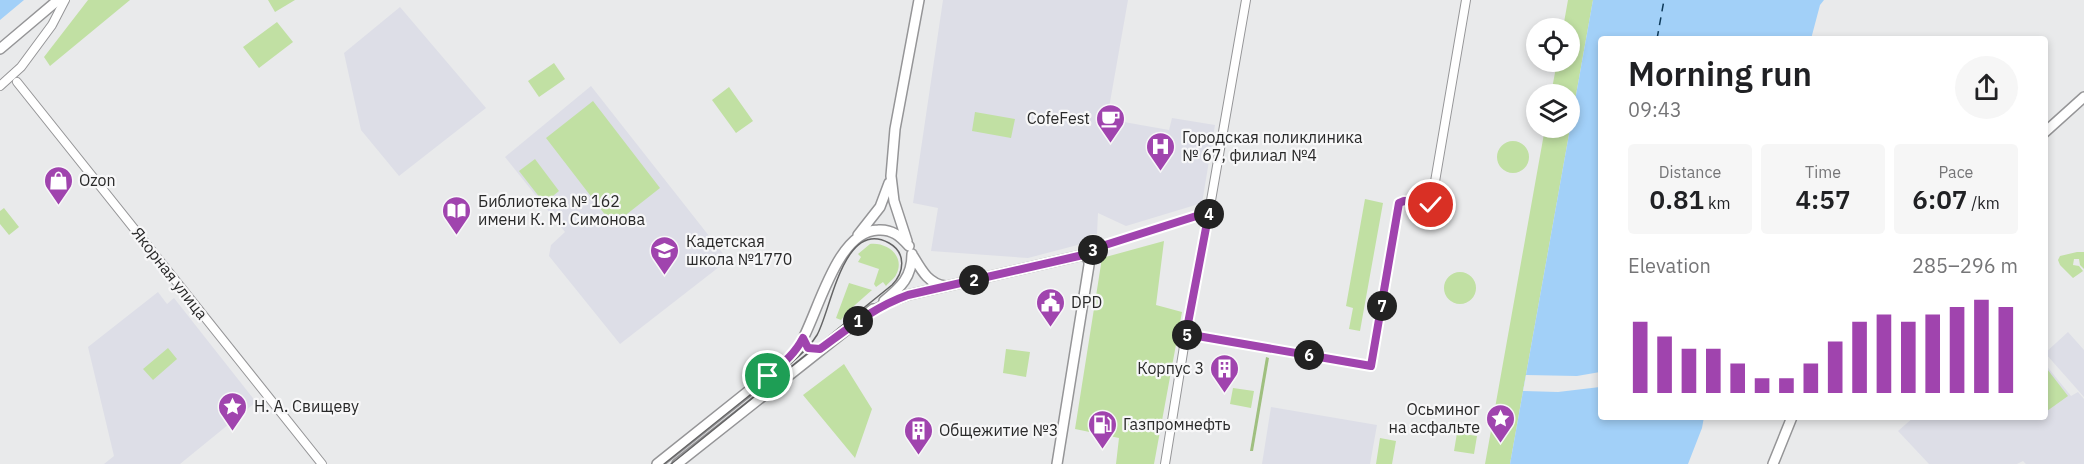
<!DOCTYPE html>
<meta charset="utf-8">
<style>
:root{--surface:#fff;--page:#f6f6f6;--text:#202124;--muted:#757577;--accent:#a044ae}
body{margin:0;font-family:"IBM Plex Sans",sans-serif;background:var(--page);color:var(--text);height:100vh;display:flex;flex-direction:column;font-size:22px;white-space:nowrap}
*{box-sizing:border-box;margin:0}
p{font-size:20px;color:var(--muted)}
.icon{flex:none;width:33px;height:33px;fill:none;stroke:currentColor;stroke-width:2;stroke-linecap:round;stroke-linejoin:round}
.map{position:relative;flex:1;overflow:hidden}
.details{position:absolute;left:1598px;top:36px;width:450px;height:384px;display:flex;flex-direction:column;background:var(--surface);border-radius:6px;box-shadow:0 3px 9px #0003}
.details>*{flex:none}
.buttons{position:absolute;left:1526px;top:18px;display:grid;gap:12px}
.buttons a{display:grid;place-items:center;width:54px;height:54px;border-radius:50%;background:var(--surface);box-shadow:0 3px 9px #0003;font-size:30px}
.pin{position:absolute;display:grid;place-items:center;width:51px;height:51px;color:#fff;margin:-26px;border:3px solid #fff;border-radius:50%;box-shadow:0 2px 6px #0007}
.km{position:absolute;width:30px;height:30px;margin:-15px;border-radius:50%;background:#222;color:#fff;font-size:16px;line-height:30px;text-align:center}
.round{display:grid;place-items:center;flex:none;width:63px;height:63px;border-radius:32px;background:var(--page)}
.summary{display:flex;align-items:center;justify-content:space-between;height:102px;padding:0 30px}
h1{font-size:33px;font-weight:600;line-height:45px}
.stats{display:grid;grid-template-columns:repeat(3,1fr);gap:9px;height:102px;padding:6px 30px}
.stats div{display:grid;align-content:center;border-radius:6px;background:var(--page);text-align:center}
.stats b{font-size:26px;font-weight:600}
.stats small{font-size:16px;font-weight:400}
.stats p{font-size:16px}
.chart{height:168px;padding:12px 30px}
.chart p{display:flex;justify-content:space-between}
.chart svg{width:100%;height:108px;margin-top:6px;stroke:var(--accent);stroke-width:6}
.map>svg:first-child{display:block}
</style>
<div class="map">
<svg width="2084" height="464" viewBox="0 0 2084 464">
<rect width="100%" height="100%" fill="#e9eaeb"/>
<!-- built -->
<path fill="#dddee7" d="M943,0h185l-21,119 62,11 3,-12 43,7 -13,78 -76,23 -28,-13 -1,21h-7l-1,8 -61,16 -97,-7 7,-43 -25,-5z
M400,7l86,101 -87,68 -38,-46 -17,-77z
M591,86l137,174 -108,84 -71,-88 2,-11 14,-13 -60,-75z
M158,292l9,12 7,-6 82,104 -76,62h-76l10,-8 -26,-109z
M2068,332l16,18v47l-39,-44z
M2045,364l26,32 7,-4 6,7v65h-58l-3,-3 -6,3h-88l-31,-33 16,-14h130z
M1271,407l106,18 -7,39h-108z"/>
<!-- green -->
<path fill="#c1e0a3" d="M88,0h42l-80,66 -6,-9z
M268,0h27l-20,12z
M1568,0h25l-83,464h-25l60,-336h24v-34h-18l6,-32h12v-34h-6z
M277,22l16,20 -34,26 -16,-21z
M554,63l11,16 -26,18 -11,-16z
M729,87l24,34 -17,12 -24,-33z
M593,101l67,87 -47,37 -67,-87z
M975,112l40,7 -4,19 -39,-7z
M1497 157a16 16 0 1 1 32 0a16 16 0 1 1-32 0Z
M535,159l24,32 -15,12 -25,-32z
M1365,199l18,4 -23,128 -11,-2 4,-21 -7,-2z
M4,208l15,19 -10,8 -9,-11v-13z
M1164,241l-8,64 26,7 -28,152h-38l3,-26 -44,-9 27,-171z
M870,244c17,-2 36,12 26,31 -2,4 -7,7 -10,11l-3,-4 -7,5 -2,-3 5,-15 -21,-7 3,-5 -3,-3z
M2077,252h7v17l-4,-4 -1,-6h-5l-1,6 6,1 4,5 -10,7 -13,-13 -2,-5 2,-4z
M1444 288a16 16 0 1 1 32 0a16 16 0 1 1-32 0Z
M849,283l23,7 -25,22 -6,8 -5,-2z
M168,348l9,11 -24,21 -10,-11z
M1006,349l24,3 -4,25 -23,-4z
M844,364l28,45 -17,49 -52,-63z
M2044,365l24,31 -21,15 -3,-3z
M1233,388l21,3 -3,17 -21,-4z
M1457,433l20,3 -3,18 -20,-3z
M1380,438l16,3 -4,23h-16z"/>
<!-- forest -->
<path fill="#9fbf7f" d="M1266,357l3,1 -16,93h-3z"/>
<!-- water -->
<path fill="#a2d0f8" d="M0,0h24l-24,20z
M1593,0h231l-4,5 -9,34h-211v378h104l-2,11 -14,36h-178z"/>
<!-- pier -->
<path fill="#e9eaeb" d="M1600,372v15l-42,5 -35,-1 3,-16 51,1z"/>
<g fill="none" stroke-linecap="round" stroke-linejoin="round">
<!-- ferry -->
<path stroke="#0d3959" stroke-width="1.5" stroke-dasharray="8 6" stroke-linecap="butt" d="M1657,39l7,-39"/>
<defs>
<path id="minor" d="M17,82l305,382
M0,86l21,-19 31,-42 13,-25
M1083,255l19,-9 107,-34
M1186,334l185,32 28,-163 5,-2 27,4 35,-205
M1165,464l21,-130 23,-122 37,-212"/>
<path id="tertiary" d="M0,49l58,-49
M2044,133l40,-36
M858,235l22,-28 9,-24
M907,241l-13,-40 -3,-25 4,-47 24,-129
M913,256c9,15 15,27 32,30
M884,301c17,-14 28,-24 28,-47
M869,313l20,-11 19,-7 175,-40 6,5v5l-32,199
M657,464l129,-103c4,-4 9,-9 12,-13 19,-29 37,-117 80,-118 14,-1 22,6 31,16
M677,464l196,-155
M1773,464l19,-47"/>
</defs>
<!-- minor casing -->
<use href="#minor" stroke="#959597" stroke-width="10"/>
<!-- tertiary casing -->
<use href="#tertiary" stroke="#959597" stroke-width="12"/>
<!-- minor -->
<use href="#minor" stroke="#fff" stroke-width="8"/>
<!-- tertiary -->
<use href="#tertiary" stroke="#fff" stroke-width="9"/>
<!-- tram -->
<path stroke="#646465" stroke-width="1.5" d="M664,464c32,-26 64,-51 96,-77 20,-16 44,-31 57,-52 14,-24 26,-117 72,-92 18,10 15,30 3,42l-221,179"/>
</g>
<g fill="none" stroke-linecap="round" stroke-linejoin="round">
<defs>
<path id="route" d="M768,376c14,-12 27,-22 35,-38l5,10 12,1c29,-21 54,-42 88,-54l175,-40 19,-9 107,-34 -23,122 185,32 28,-163 5,-2 27,4"/>
</defs>
<!-- route casing -->
<use href="#route" stroke="#fff" stroke-width="12"/>
<!-- route -->
<use href="#route" stroke="#a044ae" stroke-width="8"/>
</g>
<!-- icons -->
<defs>
<symbol id="cafe-pin" viewBox="-11 -11 22 30"><path d="M0 17L-7.5 6A9.5 9.5 0 1 1 7.5 6Z" fill="#a044ae" stroke="#f7f7f8"/><path d="M-5.5-4.5H6V0H3Q3 3.5 0 3.5H-2.5Q-5.5 3.5-5.5 0ZM3-3.2v2h1.7v-2ZM-6 4.5H4V6H-6Z" fill="#fff"/></symbol>
<symbol id="hospital-pin" viewBox="-11 -11 22 30"><path d="M0 17L-7.5 6A9.5 9.5 0 1 1 7.5 6Z" fill="#a044ae" stroke="#f7f7f8"/><path d="M-5-5h3v3.5h4V-5h3V5h-3V1.5h-4V5h-3Z" fill="#fff"/></symbol>
<symbol id="shop-pin" viewBox="-11 -11 22 30"><path d="M0 17L-7.5 6A9.5 9.5 0 1 1 7.5 6Z" fill="#a044ae" stroke="#f7f7f8"/><path d="M-5-2.5h2.3a2.7 3.5 0 0 1 5.4 0H5L5.5 6h-11ZM-1.5-2.5h3a1.5 2.3 0 0 0-3 0Z" fill="#fff"/></symbol>
<symbol id="library-pin" viewBox="-11 -11 22 30"><path d="M0 17L-7.5 6A9.5 9.5 0 1 1 7.5 6Z" fill="#a044ae" stroke="#f7f7f8"/><path d="M-6-4Q-3-5.5-.7-3.5V5Q-3 3-6 4ZM6-4Q3-5.5 .7-3.5V5Q3 3 6 4Z" fill="#fff"/></symbol>
<symbol id="school-pin" viewBox="-11 -11 22 30"><path d="M0 17L-7.5 6A9.5 9.5 0 1 1 7.5 6Z" fill="#a044ae" stroke="#f7f7f8"/><path d="M0-5L7-2L0 1L-7-2ZM-4 1L0 2.5L4 1V4Q0 6-4 4Z" fill="#fff"/></symbol>
<symbol id="civic-pin" viewBox="-11 -11 22 30"><path d="M0 17L-7.5 6A9.5 9.5 0 1 1 7.5 6Z" fill="#a044ae" stroke="#f7f7f8"/><path d="M-.6-6.5H3V-4.5H.6V-3L4-1V1h2V6H-6V1h2V-1L-.6-3ZM-1.2 2.5V6h2.4V2.5Z" fill="#fff"/></symbol>
<symbol id="building-pin" viewBox="-11 -11 22 30"><path d="M0 17L-7.5 6A9.5 9.5 0 1 1 7.5 6Z" fill="#a044ae" stroke="#f7f7f8"/><path d="M-4-6H4V6H1V3H-1V6H-4ZM-2.5-4.3h1.7v1.8h-1.7ZM.8-4.3h1.7v1.8H.8ZM-2.5-1h1.7V.8h-1.7ZM.8-1h1.7V.8H.8Z" fill="#fff"/></symbol>
<symbol id="sight-pin" viewBox="-11 -11 22 30"><path d="M0 17L-7.5 6A9.5 9.5 0 1 1 7.5 6Z" fill="#a044ae" stroke="#f7f7f8"/><path d="M0-6L1.8-2.2L6-1.7L2.9 1.2L3.7 5.4L0 3.3L-3.7 5.4L-2.9 1.2L-6-1.7L-1.8-2.2Z" fill="#fff"/></symbol>
<symbol id="fuel-pin" viewBox="-11 -11 22 30"><path d="M0 17L-7.5 6A9.5 9.5 0 1 1 7.5 6Z" fill="#a044ae" stroke="#f7f7f8"/><path d="M-5.5-6h7V0h2V4h1.3V-2.5L3-4.5l.8-.8L6-3V5H2.5V1h-1V6h-7ZM-4.2-4.7v3.2H.2V-4.7Z" fill="#fff"/></symbol>
</defs>
<g fill-rule="evenodd">
<use href="#cafe-pin" x="1094" y="102" width="33" height="45"/>
<use href="#hospital-pin" x="1144" y="130" width="33" height="45"/>
<use href="#shop-pin" x="42" y="164" width="33" height="45"/>
<use href="#library-pin" x="440" y="194" width="33" height="45"/>
<use href="#school-pin" x="648" y="234" width="33" height="45"/>
<use href="#civic-pin" x="1034" y="286" width="33" height="45"/>
<use href="#building-pin" x="1208" y="352" width="33" height="45"/>
<use href="#sight-pin" x="216" y="390" width="33" height="45"/>
<use href="#sight-pin" x="1484" y="402" width="33" height="45"/>
<use href="#fuel-pin" x="1086" y="408" width="33" height="45"/>
<use href="#building-pin" x="902" y="414" width="33" height="45"/>
</g>
<g text-anchor="middle" stroke-width="4.5" stroke-linejoin="round" paint-order="stroke">
<!-- poi labels -->
<g font-size="16" fill="#292929" stroke="#f7f7f8" text-anchor="start">
<text x="1090" y="124" text-anchor="end">CofeFest</text>
<text x="1182" y="143">Городская поликлиника<tspan x="1182" dy="18">№ 67, филиал №4</tspan></text>
<text x="79" y="186">Ozon</text>
<text x="478" y="207">Библиотека № 162<tspan x="478" dy="18">имени К. М. Симонова</tspan></text>
<text x="686" y="247">Кадетская<tspan x="686" dy="18">школа №1770</tspan></text>
<text x="1071" y="308">DPD</text>
<text x="1204" y="374" text-anchor="end">Корпус 3</text>
<text x="254" y="412">Н. А. Свищеву</text>
<text x="1480" y="415" text-anchor="end">Осьминог<tspan x="1480" dy="18">на асфальте</tspan></text>
<text x="1123" y="430">Газпромнефть</text>
<text x="939" y="436">Общежитие №3</text>
</g>
<!-- street labels -->
<g font-size="16" fill="#292929" stroke="#f7f7f8">
<text transform="translate(170 273) rotate(52)" y="6">Якорная улица</text>
</g>
</g>
</svg>
<div class="buttons">
<a><svg class="icon" aria-label="locate" viewBox="0 0 24 24"><circle cx="12" cy="12" r="6"/><path d="M12 2v4M12 18v4M2 12h4M18 12h4"/></svg></a>
<a><svg class="icon" aria-label="layers" viewBox="0 0 24 24"><path d="M12 4l9 5-9 5-9-5zM3 14l9 5 9-5"/></svg></a>
</div>
<div class="pin" style="left:768px;top:376px;background:#1e9e55"><svg class="icon" aria-label="arrive" viewBox="0 0 24 24"><path d="M6 21V4h12l-3 4 3 4H6"/></svg></div>
<div class="pin" style="left:1431px;top:205px;background:#d93025"><svg class="icon" aria-label="check" viewBox="0 0 24 24"><path d="M5 12l5 5 9-10"/></svg></div>
<b class="km" style="left:858px;top:321px">1</b>
<b class="km" style="left:974px;top:280px">2</b>
<b class="km" style="left:1093px;top:250px">3</b>
<b class="km" style="left:1209px;top:214px">4</b>
<b class="km" style="left:1187px;top:335px">5</b>
<b class="km" style="left:1309px;top:355px">6</b>
<b class="km" style="left:1382px;top:306px">7</b>
<section class="details">
<div class="summary"><div><h1>Morning run</h1><p>09:43</p></div><a class="round"><svg class="icon" aria-label="share" viewBox="0 0 24 24"><path d="M12 15V3M7 8l5-5 5 5M5 13v7h14v-7"/></svg></a></div>
<div class="stats">
<div><p>Distance</p><b>0.81<small> km</small></b></div>
<div><p>Time</p><b>4:57</b></div>
<div><p>Pace</p><b>6:07<small> /km</small></b></div>
</div>
<div class="chart"><p><span>Elevation</span>285–296 m</p>
<svg viewBox="0 0 160 44" preserveAspectRatio="none"><path d="M5 44V15M15 44V21M25 44V26M35 44V26M45 44V32M55 44V38M65 44V38M75 44V32M85 44V23M95 44V15M105 44V12M115 44V15M125 44V12M135 44V9M145 44V6M155 44V9"/></svg>
</div>
</section>
</div>
